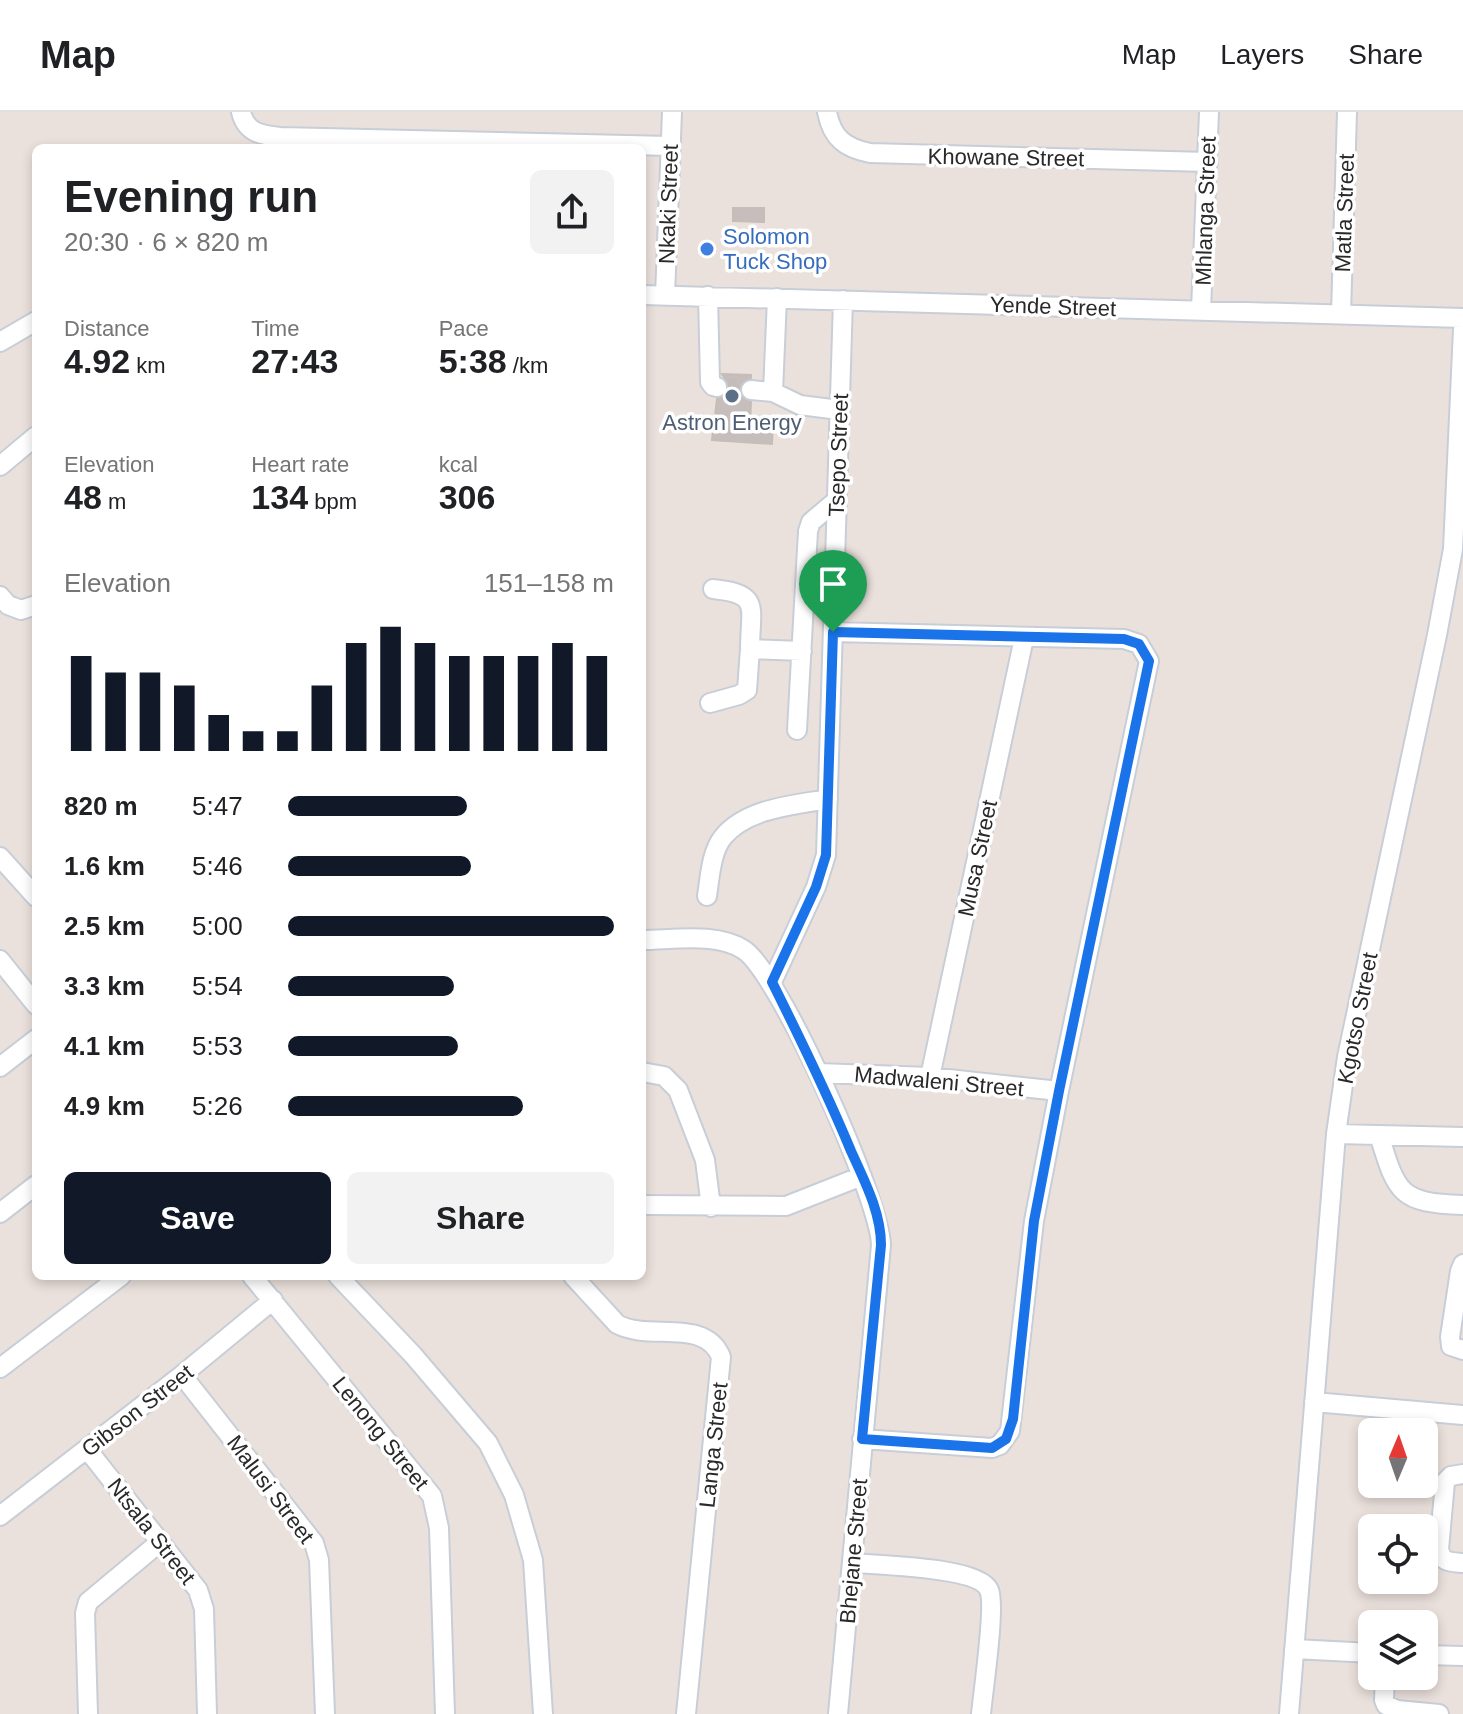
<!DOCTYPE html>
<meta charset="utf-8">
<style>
:root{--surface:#fff;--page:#f2f2f2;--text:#202124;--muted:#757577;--line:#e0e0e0;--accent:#111827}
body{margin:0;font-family:Arial,sans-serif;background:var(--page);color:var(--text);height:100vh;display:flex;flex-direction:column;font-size:30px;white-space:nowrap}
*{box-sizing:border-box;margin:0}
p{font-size:26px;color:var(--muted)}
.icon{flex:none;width:44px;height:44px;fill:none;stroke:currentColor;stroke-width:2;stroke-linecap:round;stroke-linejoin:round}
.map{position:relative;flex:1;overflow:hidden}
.sheet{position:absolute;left:32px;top:32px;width:614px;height:1136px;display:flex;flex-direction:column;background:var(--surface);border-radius:12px;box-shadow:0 4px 12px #0003}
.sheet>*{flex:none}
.needle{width:52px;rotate:2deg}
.tools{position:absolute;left:1358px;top:1306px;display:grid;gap:16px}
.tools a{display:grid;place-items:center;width:80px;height:80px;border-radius:12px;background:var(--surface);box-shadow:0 4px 12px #0003;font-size:40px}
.pin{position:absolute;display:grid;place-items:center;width:68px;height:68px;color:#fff;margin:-82px -34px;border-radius:50% 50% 50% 0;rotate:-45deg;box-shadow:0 0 8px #0007}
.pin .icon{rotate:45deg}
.round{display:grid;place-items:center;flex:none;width:84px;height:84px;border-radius:12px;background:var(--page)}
.overview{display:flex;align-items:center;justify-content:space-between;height:136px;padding:0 32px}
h1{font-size:44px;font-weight:700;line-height:60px}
.metrics{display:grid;grid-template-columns:repeat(3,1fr);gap:12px;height:136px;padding:8px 32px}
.metrics div{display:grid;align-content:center}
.metrics b{font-size:34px;font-weight:700}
.metrics small{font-size:22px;font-weight:400}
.metrics p{font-size:22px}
.chart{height:224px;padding:16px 32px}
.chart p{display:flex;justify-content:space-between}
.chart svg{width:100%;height:144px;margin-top:8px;stroke:var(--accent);stroke-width:6}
.cta{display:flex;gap:16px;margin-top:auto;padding:16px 32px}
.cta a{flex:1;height:92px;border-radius:12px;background:var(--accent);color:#fff;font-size:32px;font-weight:700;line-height:92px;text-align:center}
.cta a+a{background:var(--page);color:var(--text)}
ul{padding:0 32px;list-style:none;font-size:26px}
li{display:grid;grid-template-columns:128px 96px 1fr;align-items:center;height:60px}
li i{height:20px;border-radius:10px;background:var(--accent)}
header{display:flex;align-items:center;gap:48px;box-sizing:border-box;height:112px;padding:0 40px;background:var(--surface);border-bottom:2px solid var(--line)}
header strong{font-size:38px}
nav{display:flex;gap:44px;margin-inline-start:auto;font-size:28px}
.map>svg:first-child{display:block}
</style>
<header>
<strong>Map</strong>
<nav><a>Map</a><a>Layers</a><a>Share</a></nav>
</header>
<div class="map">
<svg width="1463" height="1602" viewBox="0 0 1463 1602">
<rect width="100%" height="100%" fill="#ebe1dc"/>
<!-- building -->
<path fill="#c6bebc" stroke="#c6bdb6" stroke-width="2" d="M733,96h31v14l-31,-1z
M722,262l29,1v3l-10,6 -1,10 11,8 -1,21h23l-1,21 -60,-4 5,-41 8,-3 4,-7 -1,-6z"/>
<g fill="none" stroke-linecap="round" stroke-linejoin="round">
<!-- minor-tunnel -->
<path stroke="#c4bcb8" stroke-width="18" stroke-dasharray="18 9" stroke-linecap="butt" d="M717,275l34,3"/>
<defs>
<path id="minor" d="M241,0c5,21 20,23 39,25l390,9
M827,0c5,26 18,36 43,41l338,9
M642,183l821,23
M665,184l7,-184
M708,184l2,86 3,4 4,1
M1201,198l8,-198
M1341,202l6,-202
M0,230l36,-21
M751,278l22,2 27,13 39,5
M773,280l4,-94
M0,354l36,-30
M713,477c49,5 37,18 37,60l52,2
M0,484l8,9 13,5 15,-5
M833,520l291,7 15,5 10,17 -90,430 -25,130 -24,210 -10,14 -8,3 -130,-9
M710,591l29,-8 8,-5 3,-41
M797,618l11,-199 3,-9 26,-22
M0,745l36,40
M707,784c3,-19 4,-44 16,-59 24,-29 71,-32 105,-38
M642,828c31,0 75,-8 102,10 36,24 136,249 137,295l-43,469
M0,848l36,45
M772,870l44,-95 10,-32 17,-555
M0,955l36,-28
M642,960l22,4 14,14 27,70 6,47
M818,961l112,4 129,14
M930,965l94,-439
M1336,1022l127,3
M1379,1023c18,58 20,68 84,70
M642,1093l144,1 76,-30
M0,1101l36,-28
M1463,1152l-3,7 -10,66 1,9 12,4
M252,1164l180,220 7,32 6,186
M338,1164l75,79 75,88 26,52 19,65 10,154
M573,1164l44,48c32,18 88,-7 104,33l-35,357
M0,1256l121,-92
M182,1263l132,168 5,17 6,154
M1314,1290l149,13
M87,1337l111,141 6,19 3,105
M1463,1362l-12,2 -6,6 -6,67c3,14 11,13 24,14
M0,1404l182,-141 91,-75
M852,1451c26,2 127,4 137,27 7,15 -6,102 -8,124
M1294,1537l78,4
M1424,1543l39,1
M1385,1564l-1,24 2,5 11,5 42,4
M88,1602l-3,-101 3,-11 72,-60
M1289,1602l47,-580 11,-77 90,-422 16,-86 10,-220"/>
</defs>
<!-- minor casing -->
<use href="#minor" stroke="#c7ced7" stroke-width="22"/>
<!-- minor -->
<use href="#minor" stroke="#fff" stroke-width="18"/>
</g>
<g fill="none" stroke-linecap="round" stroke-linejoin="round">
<defs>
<path id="route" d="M833,520l291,7 15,5 10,17 -90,430 -25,130 -21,198 -7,20 -14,9 -130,-9 19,-194c0,-33 -17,-65 -30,-94 -24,-58 -51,-113 -79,-169l44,-95 10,-32z"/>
</defs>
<!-- route casing -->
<use href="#route" stroke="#fff" stroke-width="16"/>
<!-- route -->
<use href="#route" stroke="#1a73e8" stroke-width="10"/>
</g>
<!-- markers -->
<circle fill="#3f7fe0" stroke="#fff" stroke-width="3" cx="707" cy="137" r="8"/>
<circle fill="#5c6f8a" stroke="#fff" stroke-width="3" cx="732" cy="284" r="8"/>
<g text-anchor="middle" stroke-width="7" stroke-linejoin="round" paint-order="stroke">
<!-- street labels -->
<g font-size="22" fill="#292929" stroke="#fff">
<text transform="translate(1006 45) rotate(1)" y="8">Khowane Street</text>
<text transform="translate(668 92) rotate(-88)" y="8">Nkaki Street</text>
<text transform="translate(1205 99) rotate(-88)" y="8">Mhlanga Street</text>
<text transform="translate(1344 101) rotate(-88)" y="8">Matla Street</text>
<text transform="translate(1053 194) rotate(2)" y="8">Yende Street</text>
<text transform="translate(838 343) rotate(-88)" y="8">Tsepo Street</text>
<text transform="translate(977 746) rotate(-78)" y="8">Musa Street</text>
<text transform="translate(1357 906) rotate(-79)" y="8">Kgotso Street</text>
<text transform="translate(939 969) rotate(5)" y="8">Madwaleni Street</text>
<text transform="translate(137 1298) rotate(-38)" y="8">Gibson Street</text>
<text transform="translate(381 1321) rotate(51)" y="8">Lenong Street</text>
<text transform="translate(713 1333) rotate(-84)" y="8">Langa Street</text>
<text transform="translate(271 1377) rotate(53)" y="8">Malusi Street</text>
<text transform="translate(152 1419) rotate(52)" y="8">Ntsala Street</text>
<text transform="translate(853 1439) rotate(-85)" y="8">Bhejane Street</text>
</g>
<!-- shop labels -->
<g font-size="22" fill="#366cbe" stroke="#fff" text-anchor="start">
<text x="723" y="132">Solomon<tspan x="723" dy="25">Tuck Shop</tspan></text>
</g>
<!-- service labels -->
<g font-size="22" fill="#4e5e75" stroke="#fff">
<text x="732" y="318">Astron Energy</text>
</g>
</g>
</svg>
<div class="tools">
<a><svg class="needle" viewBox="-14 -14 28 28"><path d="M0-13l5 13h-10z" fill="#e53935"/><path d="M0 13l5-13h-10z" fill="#757577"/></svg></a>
<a><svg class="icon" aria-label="locate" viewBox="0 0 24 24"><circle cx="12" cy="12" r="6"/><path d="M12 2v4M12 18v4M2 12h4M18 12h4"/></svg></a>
<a><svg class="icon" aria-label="layers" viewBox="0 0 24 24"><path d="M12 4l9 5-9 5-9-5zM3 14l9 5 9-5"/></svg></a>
</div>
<div class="pin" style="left:833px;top:520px;background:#1e9e55"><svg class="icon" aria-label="arrive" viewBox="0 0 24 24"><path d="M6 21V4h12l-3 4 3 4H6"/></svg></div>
<section class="sheet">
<div class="overview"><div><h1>Evening run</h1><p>20:30 · 6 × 820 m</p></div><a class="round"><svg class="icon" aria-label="share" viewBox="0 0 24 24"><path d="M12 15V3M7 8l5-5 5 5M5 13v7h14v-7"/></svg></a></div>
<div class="metrics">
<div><p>Distance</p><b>4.92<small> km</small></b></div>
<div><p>Time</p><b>27:43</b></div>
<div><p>Pace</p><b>5:38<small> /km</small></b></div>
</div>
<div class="metrics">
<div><p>Elevation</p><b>48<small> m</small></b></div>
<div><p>Heart rate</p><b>134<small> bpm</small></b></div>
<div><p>kcal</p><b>306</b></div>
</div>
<div class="chart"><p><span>Elevation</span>151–158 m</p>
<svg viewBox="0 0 160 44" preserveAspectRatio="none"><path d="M5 44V15M15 44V20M25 44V20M35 44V24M45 44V33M55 44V38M65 44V38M75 44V24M85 44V11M95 44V6M105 44V11M115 44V15M125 44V15M135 44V15M145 44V11M155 44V15"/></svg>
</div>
<ul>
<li><b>820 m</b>5:47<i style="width:55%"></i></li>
<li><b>1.6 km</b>5:46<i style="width:56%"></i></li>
<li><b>2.5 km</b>5:00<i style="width:100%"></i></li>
<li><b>3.3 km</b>5:54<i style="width:51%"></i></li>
<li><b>4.1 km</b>5:53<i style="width:52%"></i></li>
<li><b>4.9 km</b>5:26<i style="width:72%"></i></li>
</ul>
<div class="cta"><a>Save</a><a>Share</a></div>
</section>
</div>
